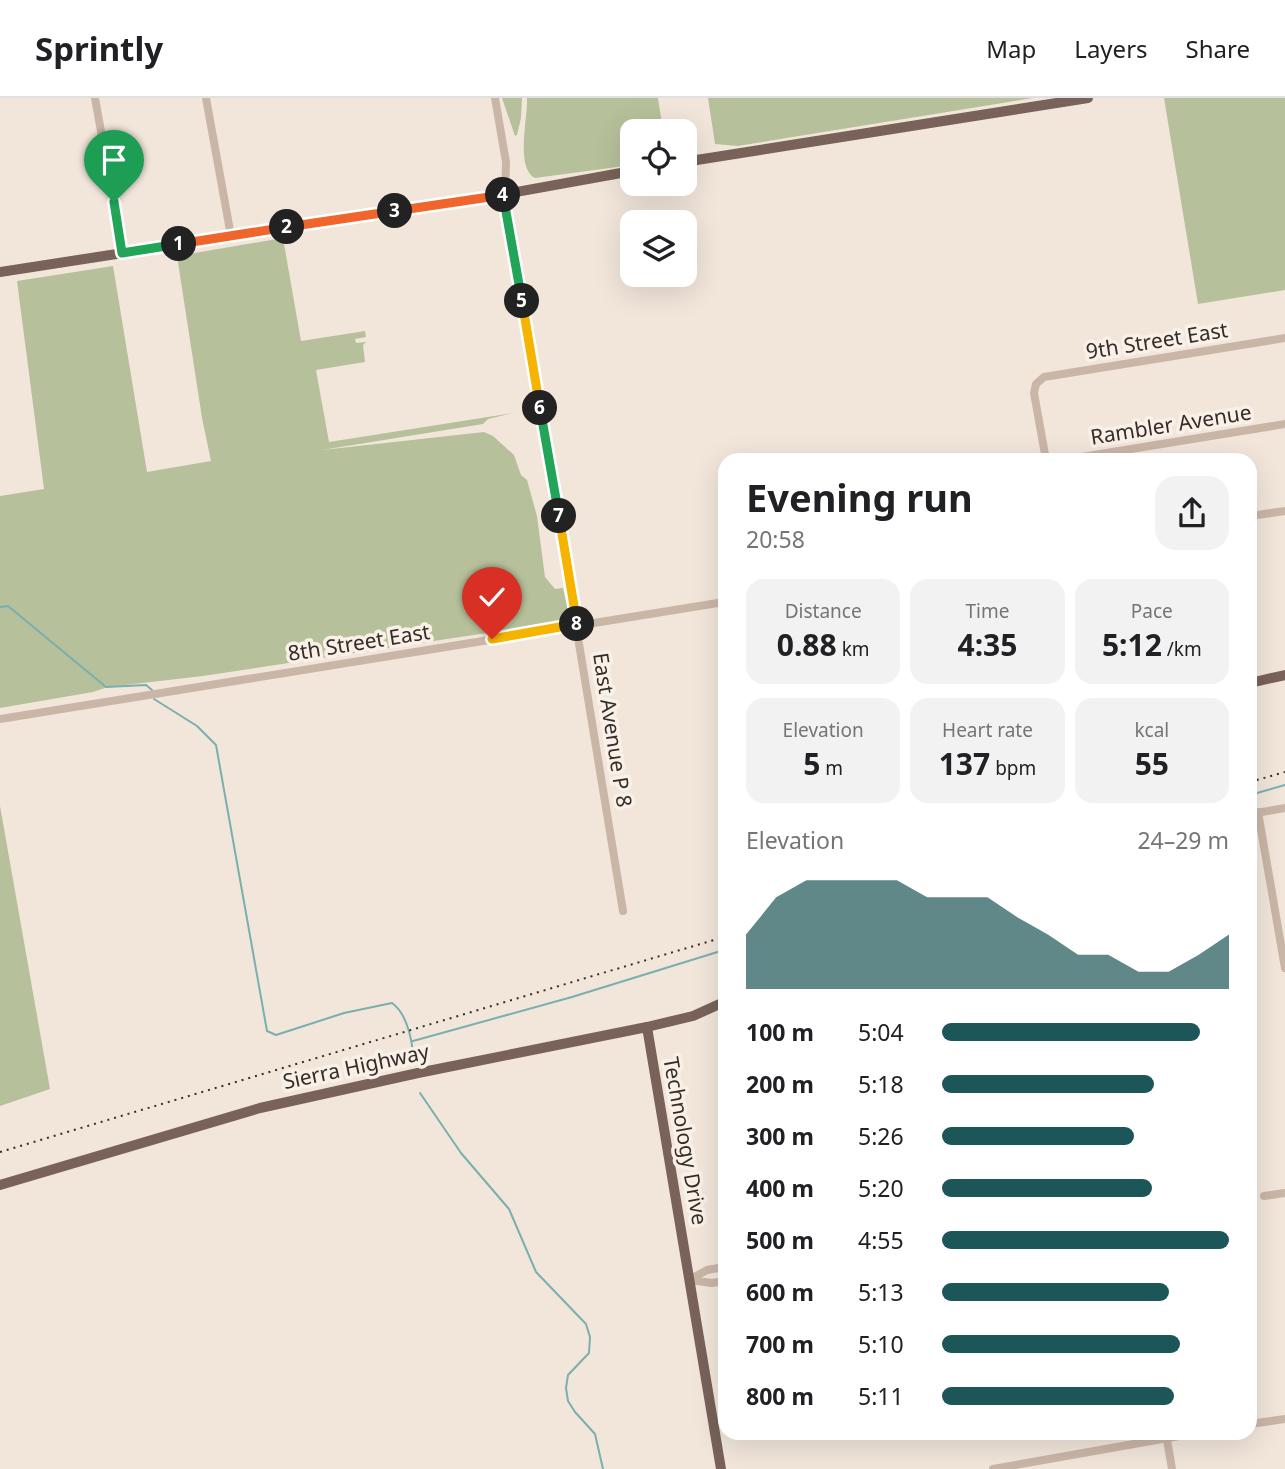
<!DOCTYPE html>
<meta charset="utf-8">
<style>
:root{--surface:#fff;--page:#f2f2f2;--text:#202124;--muted:#757577;--line:#e0e0e0;--accent:#1d5658}
body{margin:0;font-family:"Noto Sans",sans-serif;background:var(--page);color:var(--text);height:100vh;display:flex;flex-direction:column;font-size:26px;white-space:nowrap}
*{box-sizing:border-box;margin:0}
p{font-size:23px;color:var(--muted)}
.icon{flex:none;width:38px;height:38px;fill:none;stroke:currentColor;stroke-width:2;stroke-linecap:round;stroke-linejoin:round}
.map{position:relative;flex:1;overflow:hidden}
.sheet{position:absolute;left:718px;top:355px;width:539px;height:987px;display:flex;flex-direction:column;background:var(--surface);border-radius:21px;box-shadow:0 7px 28px #0002}
.sheet>*{flex:none}
.fabs{position:absolute;left:620px;top:21px;display:grid;gap:14px}
.fabs a{display:grid;place-items:center;width:77px;height:77px;border-radius:14px;background:var(--surface);box-shadow:0 7px 28px #0002;font-size:35px}
.pin{position:absolute;display:grid;place-items:center;width:60px;height:60px;color:#fff;margin:-72px -30px;border-radius:50% 50% 50% 0;rotate:-45deg;box-shadow:0 0 7px #0007}
.pin .icon{rotate:45deg}
.km{position:absolute;width:35px;height:35px;margin:-18px;border-radius:50%;background:#222;color:#fff;font-size:19px;line-height:35px;text-align:center}
.round{display:grid;place-items:center;flex:none;width:74px;height:74px;border-radius:21px;background:var(--page)}
.overview{display:flex;align-items:center;justify-content:space-between;height:119px;padding:0 28px}
h1{font-size:38px;font-weight:700;line-height:52px}
.stats{display:grid;grid-template-columns:repeat(3,1fr);gap:10px;height:119px;padding:7px 28px}
.stats div{display:grid;align-content:center;border-radius:18px;background:var(--page);text-align:center}
.stats b{font-size:30px;font-weight:700}
.stats small{font-size:19px;font-weight:400}
.stats p{font-size:19px}
.chart{height:196px;padding:14px 28px}
.chart p{display:flex;justify-content:space-between}
.chart svg{width:100%;height:126px;margin-top:7px;fill:var(--accent);opacity:.7}
ul{padding:0 28px;list-style:none;font-size:23px}
li{display:grid;grid-template-columns:112px 84px 1fr;align-items:center;height:52px}
li i{height:18px;border-radius:9px;background:var(--accent)}
header{display:flex;align-items:center;gap:42px;box-sizing:border-box;height:98px;padding:0 35px;background:var(--surface);border-bottom:2px solid var(--line)}
header strong{font-size:33px}
nav{display:flex;gap:38px;margin-inline-start:auto;font-size:24px}
.map>svg:first-child{display:block}
</style>
<header>
<strong>Sprintly</strong>
<nav><a>Map</a><a>Layers</a><a>Share</a></nav>
</header>
<div class="map">
<svg width="1285" height="1371" viewBox="0 0 1285 1371">
<rect width="100%" height="100%" fill="#f2e6db"/>
<!-- green -->
<path fill="#b6c19b" d="M502,0h20l-1,20 -4,17 -2,1z
M527,0h131l5,33h-31v34l-97,13c-20,-10 -7,-60 -8,-80z
M708,0h325l-295,48 -23,-2z
M1164,0h121v192l-87,14z
M283,140l18,103 64,-10 1,6 -11,2 1,4 10,-1 -3,3 2,17 -49,8 13,72 184,-29 -25,6 -5,5 -161,26 162,-18 9,4 21,19 7,20 6,5 10,36 8,61 10,12 8,-1 7,31 -17,7h-20l-330,50 -95,11 -15,5 -93,16v-212l44,-7 -27,-208 96,-15 34,206 64,-11 -9,-43 -25,-162z
M0,708l50,283 -50,17z"/>
<g fill="none" stroke-linecap="round" stroke-linejoin="round">
<!-- stream -->
<path stroke="#7aafaf" stroke-width="2" d="M0,509l8,-1 98,81 40,-2 6,5
M154,601l43,27 19,19 51,286 9,4 68,-22 48,-10c14,10 19,33 21,49
M1250,697l35,-10
M413,943l159,-44 152,-47
M420,995l41,60 48,56 27,63 50,52 4,13 -1,16 -21,22 -2,13 2,13 7,11 20,22 8,35"/>
<!-- minor -->
<path stroke="#cab6a7" stroke-width="8" d="M95,0l28,155
M206,0l25,138
M495,0l11,64 -1,32 118,717
M1046,362l-12,-67 2,-9 8,-7 241,-39
M1063,362l222,-36
M1250,418l35,-5
M0,621l724,-117
M1258,714l27,156
M1250,716l35,-6
M1264,1098l21,-3
M689,1182l18,-10 17,-3
M689,1182l23,3 12,-2
M1250,1326l35,-5
M1166,1336l6,35
M993,1371l203,-36"/>
<!-- major -->
<path stroke="#786259" stroke-width="10" d="M684,64l404,-64
M0,174l505,-78 127,-23
M1250,585l35,-8
M647,929l74,442
M0,1087l260,-77 158,-35 229,-46 46,-11 31,-14"/>
<!-- rail -->
<path stroke="#362c28" stroke-width="2" stroke-dasharray="2 5" stroke-linecap="butt" d="M1250,684l35,-10
M0,1054l724,-215"/>
</g>
<g fill="none" stroke-linecap="round" stroke-linejoin="round">
<defs>
<path id="split-1" d="M114,104l8,51 57,-9"/>
<path id="split-2" d="M179,146l108,-17"/>
<path id="split-3" d="M287,129l108,-16"/>
<path id="split-4" d="M395,113l108,-16"/>
<path id="split-5" d="M503,97l19,106"/>
<path id="split-6" d="M522,203l18,107"/>
<path id="split-7" d="M540,310l19,108"/>
<path id="split-8" d="M559,418l18,108"/>
<path id="split-9" d="M492,541l85,-15"/>
</defs>
<!-- split-1 casing -->
<use href="#split-1" stroke="#fff" stroke-width="14"/>
<!-- split-2 casing -->
<use href="#split-2" stroke="#fff" stroke-width="14"/>
<!-- split-3 casing -->
<use href="#split-3" stroke="#fff" stroke-width="14"/>
<!-- split-4 casing -->
<use href="#split-4" stroke="#fff" stroke-width="14"/>
<!-- split-5 casing -->
<use href="#split-5" stroke="#fff" stroke-width="14"/>
<!-- split-6 casing -->
<use href="#split-6" stroke="#fff" stroke-width="14"/>
<!-- split-7 casing -->
<use href="#split-7" stroke="#fff" stroke-width="14"/>
<!-- split-8 casing -->
<use href="#split-8" stroke="#fff" stroke-width="14"/>
<!-- split-9 casing -->
<use href="#split-9" stroke="#fff" stroke-width="14"/>
<!-- split-1 -->
<use href="#split-1" stroke="#22a559" stroke-width="9"/>
<!-- split-2 -->
<use href="#split-2" stroke="#f0652b" stroke-width="9"/>
<!-- split-3 -->
<use href="#split-3" stroke="#f0652b" stroke-width="9"/>
<!-- split-4 -->
<use href="#split-4" stroke="#f0652b" stroke-width="9"/>
<!-- split-5 -->
<use href="#split-5" stroke="#22a559" stroke-width="9"/>
<!-- split-6 -->
<use href="#split-6" stroke="#f5b400" stroke-width="9"/>
<!-- split-7 -->
<use href="#split-7" stroke="#22a559" stroke-width="9"/>
<!-- split-8 -->
<use href="#split-8" stroke="#f5b400" stroke-width="9"/>
<!-- split-9 -->
<use href="#split-9" stroke="#f5b400" stroke-width="9"/>
</g>
<g text-anchor="middle" stroke-width="7" stroke-linejoin="round" paint-order="stroke">
<!-- street labels -->
<g font-size="21" fill="#362c28" stroke="#f9f1e8">
<text transform="translate(1157 243) rotate(-9)" y="7">9th Street East</text>
<text transform="translate(1171 327) rotate(-9)" y="7">Rambler Avenue</text>
<text transform="translate(359 545) rotate(-9)" y="7">8th Street East</text>
<text transform="translate(612 632) rotate(81)" y="7">East Avenue P 8</text>
<text transform="translate(356 969) rotate(-12)" y="7">Sierra Highway</text>
<text transform="translate(685 1043) rotate(80)" y="7">Technology Drive</text>
</g>
</g>
</svg>
<div class="fabs">
<a><svg class="icon" aria-label="locate" viewBox="0 0 24 24"><circle cx="12" cy="12" r="6"/><path d="M12 2v4M12 18v4M2 12h4M18 12h4"/></svg></a>
<a><svg class="icon" aria-label="layers" viewBox="0 0 24 24"><path d="M12 4l9 5-9 5-9-5zM3 14l9 5 9-5"/></svg></a>
</div>
<div class="pin" style="left:114px;top:104px;background:#1e9e55"><svg class="icon" aria-label="arrive" viewBox="0 0 24 24"><path d="M6 21V4h12l-3 4 3 4H6"/></svg></div>
<div class="pin" style="left:492px;top:541px;background:#d93025"><svg class="icon" aria-label="check" viewBox="0 0 24 24"><path d="M5 12l5 5 9-10"/></svg></div>
<b class="km" style="left:179px;top:146px">1</b>
<b class="km" style="left:287px;top:129px">2</b>
<b class="km" style="left:395px;top:113px">3</b>
<b class="km" style="left:503px;top:97px">4</b>
<b class="km" style="left:522px;top:203px">5</b>
<b class="km" style="left:540px;top:310px">6</b>
<b class="km" style="left:559px;top:418px">7</b>
<b class="km" style="left:577px;top:526px">8</b>
<section class="sheet">
<div class="overview"><div><h1>Evening run</h1><p>20:58</p></div><a class="round"><svg class="icon" aria-label="share" viewBox="0 0 24 24"><path d="M12 15V3M7 8l5-5 5 5M5 13v7h14v-7"/></svg></a></div>
<div class="stats">
<div><p>Distance</p><b>0.88<small> km</small></b></div>
<div><p>Time</p><b>4:35</b></div>
<div><p>Pace</p><b>5:12<small> /km</small></b></div>
</div>
<div class="stats">
<div><p>Elevation</p><b>5<small> m</small></b></div>
<div><p>Heart rate</p><b>137<small> bpm</small></b></div>
<div><p>kcal</p><b>55</b></div>
</div>
<div class="chart"><p><span>Elevation</span>24–29 m</p>
<svg viewBox="0 0 160 44" preserveAspectRatio="none"><path d="M0 44V25L10 12L20 6L30 6L40 6L50 6L60 12L70 12L80 12L90 19L100 25L110 32L120 32L130 38L140 38L150 32L160 25V44z"/></svg>
</div>
<ul>
<li><b>100 m</b>5:04<i style="width:90%"></i></li>
<li><b>200 m</b>5:18<i style="width:74%"></i></li>
<li><b>300 m</b>5:26<i style="width:67%"></i></li>
<li><b>400 m</b>5:20<i style="width:73%"></i></li>
<li><b>500 m</b>4:55<i style="width:100%"></i></li>
<li><b>600 m</b>5:13<i style="width:79%"></i></li>
<li><b>700 m</b>5:10<i style="width:83%"></i></li>
<li><b>800 m</b>5:11<i style="width:81%"></i></li>
</ul>
</section>
</div>
